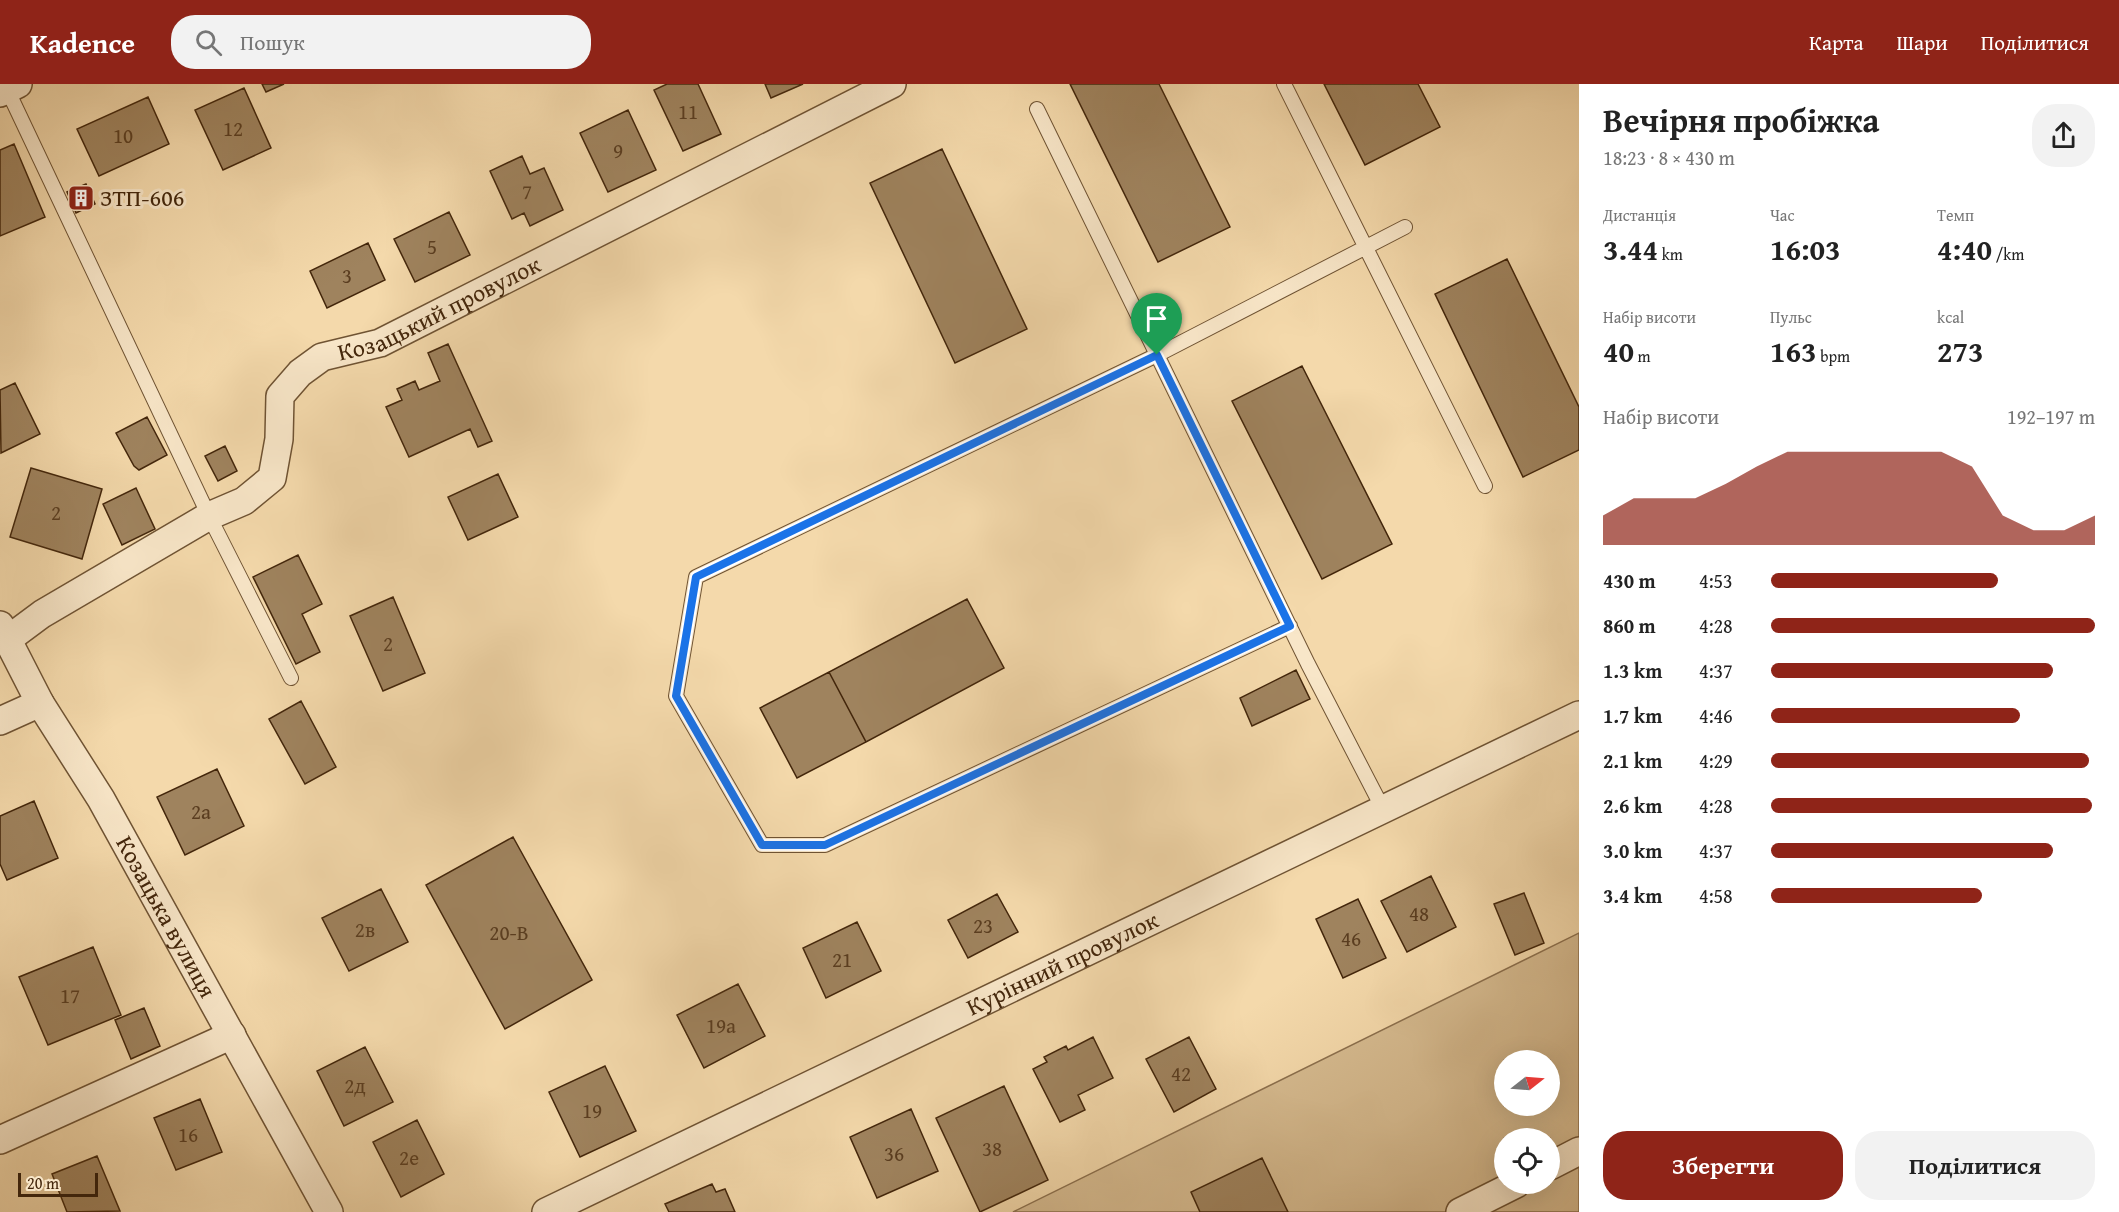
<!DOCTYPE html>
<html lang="uk">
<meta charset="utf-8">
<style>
:root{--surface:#fff;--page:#f2f2f2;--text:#222;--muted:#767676;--accent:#8f2418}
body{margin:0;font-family:"Gentium Book Plus",serif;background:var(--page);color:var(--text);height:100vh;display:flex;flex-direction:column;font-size:22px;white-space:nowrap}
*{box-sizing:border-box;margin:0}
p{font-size:20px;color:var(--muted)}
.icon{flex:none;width:33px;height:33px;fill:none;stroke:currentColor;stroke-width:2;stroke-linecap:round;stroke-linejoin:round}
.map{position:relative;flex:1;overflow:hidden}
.sheet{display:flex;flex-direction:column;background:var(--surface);width:540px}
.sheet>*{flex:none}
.needle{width:39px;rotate:73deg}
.buttons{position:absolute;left:1494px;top:966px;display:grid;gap:12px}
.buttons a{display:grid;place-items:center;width:66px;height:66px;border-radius:50%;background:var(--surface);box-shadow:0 6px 24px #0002;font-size:30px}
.scale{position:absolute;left:18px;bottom:15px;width:80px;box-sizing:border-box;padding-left:6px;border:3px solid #43260b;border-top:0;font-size:16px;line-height:21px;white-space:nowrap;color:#43260b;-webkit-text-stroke:4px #f8e6c8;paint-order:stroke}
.pin{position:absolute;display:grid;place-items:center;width:51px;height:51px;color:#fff;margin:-62px -26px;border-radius:50% 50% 50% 0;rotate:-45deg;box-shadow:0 0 6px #0007}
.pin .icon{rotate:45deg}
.round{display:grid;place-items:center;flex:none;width:63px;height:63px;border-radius:24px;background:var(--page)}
.headline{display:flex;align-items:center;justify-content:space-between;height:102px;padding:0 24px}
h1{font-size:33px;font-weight:700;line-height:45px}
.metrics{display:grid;grid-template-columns:repeat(3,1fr);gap:9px;height:102px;padding:6px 24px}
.metrics div{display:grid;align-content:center}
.metrics b{font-size:30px;font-weight:700}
.metrics small{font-size:16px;font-weight:400}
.metrics p{font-size:16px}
.chart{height:168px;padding:12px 24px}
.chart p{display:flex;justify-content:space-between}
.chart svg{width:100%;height:108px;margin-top:6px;fill:var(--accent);opacity:.7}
.action{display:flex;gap:12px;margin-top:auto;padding:12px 24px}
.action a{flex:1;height:69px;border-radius:24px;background:var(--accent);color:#fff;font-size:24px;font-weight:700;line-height:69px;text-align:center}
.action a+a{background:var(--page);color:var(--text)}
ul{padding:0 24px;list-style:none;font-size:20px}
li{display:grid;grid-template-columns:96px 72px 1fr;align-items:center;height:45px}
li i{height:15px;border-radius:8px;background:var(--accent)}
header{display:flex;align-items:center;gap:36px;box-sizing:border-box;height:84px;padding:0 30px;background:var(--accent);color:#fff}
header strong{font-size:28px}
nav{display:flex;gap:33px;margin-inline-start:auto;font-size:21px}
.search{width:420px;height:54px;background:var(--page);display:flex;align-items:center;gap:15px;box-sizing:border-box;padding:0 21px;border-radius:24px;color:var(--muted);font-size:22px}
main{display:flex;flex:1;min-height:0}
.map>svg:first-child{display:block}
</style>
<header>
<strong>Kadence</strong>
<div class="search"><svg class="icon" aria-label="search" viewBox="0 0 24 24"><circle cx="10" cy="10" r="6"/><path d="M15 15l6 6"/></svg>Пошук</div>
<nav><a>Карта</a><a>Шари</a><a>Поділитися</a></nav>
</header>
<main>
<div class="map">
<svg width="1579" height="1128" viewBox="0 0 1579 1128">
<rect width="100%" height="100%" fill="#f4d9ab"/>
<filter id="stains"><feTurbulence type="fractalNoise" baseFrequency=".00333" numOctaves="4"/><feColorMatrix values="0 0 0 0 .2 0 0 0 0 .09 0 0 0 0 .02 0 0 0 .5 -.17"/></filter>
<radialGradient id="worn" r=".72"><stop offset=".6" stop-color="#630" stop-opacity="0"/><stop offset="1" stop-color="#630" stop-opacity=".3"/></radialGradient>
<!-- green -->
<path fill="#d6bb90" stroke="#8c704e" stroke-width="1.5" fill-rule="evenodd" d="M1579,849v279h-566zM1504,976h46v46h-46zM1504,1054h46v46h-46z"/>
<!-- building -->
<path fill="#9f835e" stroke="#43260b" stroke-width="1.5" d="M262,0h22l-18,8z
M667,0h31l23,50 -38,17 -29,-61z
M765,0h38l-32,14z
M1070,0h89l71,143 -72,35z
M1324,0h94l22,43 -75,38z
M244,4l27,60 -48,22 -28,-60z
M148,13l21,47 -70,32 -22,-47z
M628,26l28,60 -48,22 -28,-59z
M14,60l31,73 -45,19v-86z
M942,65l85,180 -72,34 -85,-180z
M522,72l8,18 14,-6 19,42 -33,16 -6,-13 -12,6 -22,-48z
M86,100l9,20 -19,9 -9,-21z
M449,128l21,43 -55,27 -21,-43z
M368,159l17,37 -58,28 -17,-37z
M1507,175l72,148v43l-56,27 -88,-183z
M448,260l44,97 -14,6 -8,-18 -61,28 -23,-50 16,-7 -5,-11 18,-8 4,9 21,-9 -12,-28z
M1302,282l90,178 -70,35 -90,-178z
M15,299l25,51 -39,19 -1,-63z
M147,333l20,38 -28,15 -5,-4 -18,-33z
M225,362l12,25 -19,10 -13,-25z
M31,384l71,21 -20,70 -72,-22z
M498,390l20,43 -50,23 -20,-43z
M136,404l19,41 -33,16 -19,-41z
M298,471l24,49 -20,10 18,38 -24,12 -43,-87z
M393,513l32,76 -42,18 -33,-75z
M967,515l37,69 -138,74 -37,-70z
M1296,586l14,29 -58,27 -12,-28z
M829,588l37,70 -69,36 -37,-70z
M301,617l35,66 -31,17 -36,-65z
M217,685l27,57 -59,29 -28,-58z
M34,717l24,57 -51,22 -7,-16v-48z
M513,753l79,143 -87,49 -79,-144z
M1431,792l25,51 -49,25 -26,-51z
M381,805l27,53 -59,29 -27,-53z
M1524,809l20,50 -29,12 -21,-51z
M997,810l21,38 -50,26 -20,-38z
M1358,815l28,59 -43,20 -27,-59z
M857,838l24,49 -55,27 -23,-50z
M93,863l28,68 -73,30 -29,-68z
M738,900l27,52 -61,32 -27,-53z
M144,924l16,38 -29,13 -16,-39z
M1093,953l20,41 -35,17 7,15 -25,12 -27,-53 14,-7 -3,-5 22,-11 2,4z
M1189,953l27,52 -42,23 -28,-53z
M365,963l28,55 -49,24 -27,-55z
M605,982l31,65 -56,26 -31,-65z
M1004,1002l44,94 -68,32 -44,-94z
M200,1015l22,53 -46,18 -22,-52z
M911,1025l27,62 -61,27 -27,-61z
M417,1036l27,54 -43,23 -28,-55z
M97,1072l23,55 -53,1 -15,-38z
M1262,1074l26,54h-88l-9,-20z
M712,1100l4,8 9,-3 10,23h-66l-4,-8z"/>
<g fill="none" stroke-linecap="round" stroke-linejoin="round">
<defs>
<path id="lane" d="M1284,0l201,402
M7,5l202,427 82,162
M1037,25l271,555 75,145
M1290,542l-465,219h-63l-86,-149 20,-119 461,-222 248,-128"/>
<g id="street">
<path d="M0,9l18,-9"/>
<path id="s1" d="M0,541l40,78 61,96 228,413"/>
<path id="s2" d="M7,556l35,-26 167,-98 35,-15 28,-23 7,-39 1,-43 20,-23 22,-16 58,-14 512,-259"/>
<path d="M0,637l40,-18"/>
<path d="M0,1056l232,-105"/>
<path d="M1550,1082l29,-15"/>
<path id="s3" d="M546,1128l1033,-497"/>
<path d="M1460,1128l56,-28"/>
</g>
</defs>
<!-- lane casing -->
<use href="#lane" stroke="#6f5333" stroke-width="16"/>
<!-- street casing -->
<use href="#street" stroke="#6f5333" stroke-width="30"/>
<!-- lane -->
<use href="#lane" stroke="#f8e6c8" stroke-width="14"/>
<!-- street -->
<use href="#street" stroke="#f8e6c8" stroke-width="27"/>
</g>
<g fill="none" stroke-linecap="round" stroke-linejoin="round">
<defs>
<path id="route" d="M1157,271l133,271 -465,219h-63l-86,-149 20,-119z"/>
</defs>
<!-- route casing -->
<use href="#route" stroke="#fff" stroke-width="12"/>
<!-- route -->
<use href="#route" stroke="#1a73e8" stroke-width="8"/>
</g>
<!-- icons -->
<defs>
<symbol id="building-square" viewBox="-11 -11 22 22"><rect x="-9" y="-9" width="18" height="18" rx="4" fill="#8f2418" stroke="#f8e6c8"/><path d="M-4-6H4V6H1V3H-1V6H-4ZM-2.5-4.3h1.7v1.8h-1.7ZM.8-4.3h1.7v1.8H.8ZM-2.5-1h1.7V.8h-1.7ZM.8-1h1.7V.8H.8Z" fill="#fff"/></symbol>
</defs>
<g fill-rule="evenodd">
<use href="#building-square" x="66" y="99" width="30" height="30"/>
</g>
<g text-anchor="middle" stroke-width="6" stroke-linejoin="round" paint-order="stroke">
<!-- number labels -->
<g font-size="21" fill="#5a3d20">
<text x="688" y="35">11</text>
<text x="233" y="52">12</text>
<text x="123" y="59">10</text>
<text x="618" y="74">9</text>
<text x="527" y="115">7</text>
<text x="432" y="170">5</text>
<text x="347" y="199">3</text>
<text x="56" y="436">2</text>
<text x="388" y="567">2</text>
<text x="201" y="735">2а</text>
<text x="1419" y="837">48</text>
<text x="983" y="849">23</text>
<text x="365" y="853">2в</text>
<text x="509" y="856">20-В</text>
<text x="1351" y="862">46</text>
<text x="842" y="883">21</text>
<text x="70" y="919">17</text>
<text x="721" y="949">19а</text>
<text x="1181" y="997">42</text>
<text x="355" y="1009">2д</text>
<text x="592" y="1034">19</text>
<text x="188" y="1058">16</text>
<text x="992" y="1072">38</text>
<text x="894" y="1077">36</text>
<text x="409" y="1081">2е</text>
</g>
<!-- poi labels -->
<g font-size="24" fill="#43260b" stroke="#f8e6c8" text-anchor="start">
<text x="100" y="122">ЗТП-606</text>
</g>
<!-- street labels -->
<g font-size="24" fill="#43260b" stroke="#f8e6c8">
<text dy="8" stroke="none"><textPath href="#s2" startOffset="579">Козацький провулок</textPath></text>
<text dy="8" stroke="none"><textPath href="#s1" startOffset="336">Козацька вулиця</textPath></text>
<text dy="8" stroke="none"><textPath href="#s3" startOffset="573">Курінний провулок</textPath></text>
</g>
</g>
<rect width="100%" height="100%" filter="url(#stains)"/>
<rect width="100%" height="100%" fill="url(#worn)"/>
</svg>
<div class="buttons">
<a><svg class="needle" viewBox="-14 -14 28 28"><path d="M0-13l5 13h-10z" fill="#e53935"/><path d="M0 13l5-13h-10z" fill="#767676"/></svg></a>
<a><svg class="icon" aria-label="locate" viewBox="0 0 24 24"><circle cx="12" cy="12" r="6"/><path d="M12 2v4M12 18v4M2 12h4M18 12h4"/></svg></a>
</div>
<div class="scale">20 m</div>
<div class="pin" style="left:1157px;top:271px;background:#1e9e55"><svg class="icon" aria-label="arrive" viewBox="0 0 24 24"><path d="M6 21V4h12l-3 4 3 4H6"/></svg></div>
</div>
<section class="sheet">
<div class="headline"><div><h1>Вечірня пробіжка</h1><p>18:23 · 8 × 430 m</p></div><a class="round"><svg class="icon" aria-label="share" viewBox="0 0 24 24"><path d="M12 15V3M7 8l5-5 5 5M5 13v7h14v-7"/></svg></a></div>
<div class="metrics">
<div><p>Дистанція</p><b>3.44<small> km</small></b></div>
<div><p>Час</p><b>16:03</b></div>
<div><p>Темп</p><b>4:40<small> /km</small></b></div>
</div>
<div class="metrics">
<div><p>Набір висоти</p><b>40<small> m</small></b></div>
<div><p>Пульс</p><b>163<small> bpm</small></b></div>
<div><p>kcal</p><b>273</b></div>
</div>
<div class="chart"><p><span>Набір висоти</span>192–197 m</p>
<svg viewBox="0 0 160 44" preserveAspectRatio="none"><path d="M0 44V32L10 25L20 25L30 25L40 19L50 12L60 6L70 6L80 6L90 6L100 6L110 6L120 12L130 32L140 38L150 38L160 32V44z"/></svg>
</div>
<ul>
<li><b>430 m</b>4:53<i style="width:70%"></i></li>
<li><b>860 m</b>4:28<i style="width:100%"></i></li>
<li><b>1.3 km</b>4:37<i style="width:87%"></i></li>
<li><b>1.7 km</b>4:46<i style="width:77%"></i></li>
<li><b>2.1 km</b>4:29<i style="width:98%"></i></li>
<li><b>2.6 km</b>4:28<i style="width:99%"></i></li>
<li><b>3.0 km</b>4:37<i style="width:87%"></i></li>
<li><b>3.4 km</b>4:58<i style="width:65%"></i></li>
</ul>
<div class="action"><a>Зберегти</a><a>Поділитися</a></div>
</section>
</main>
